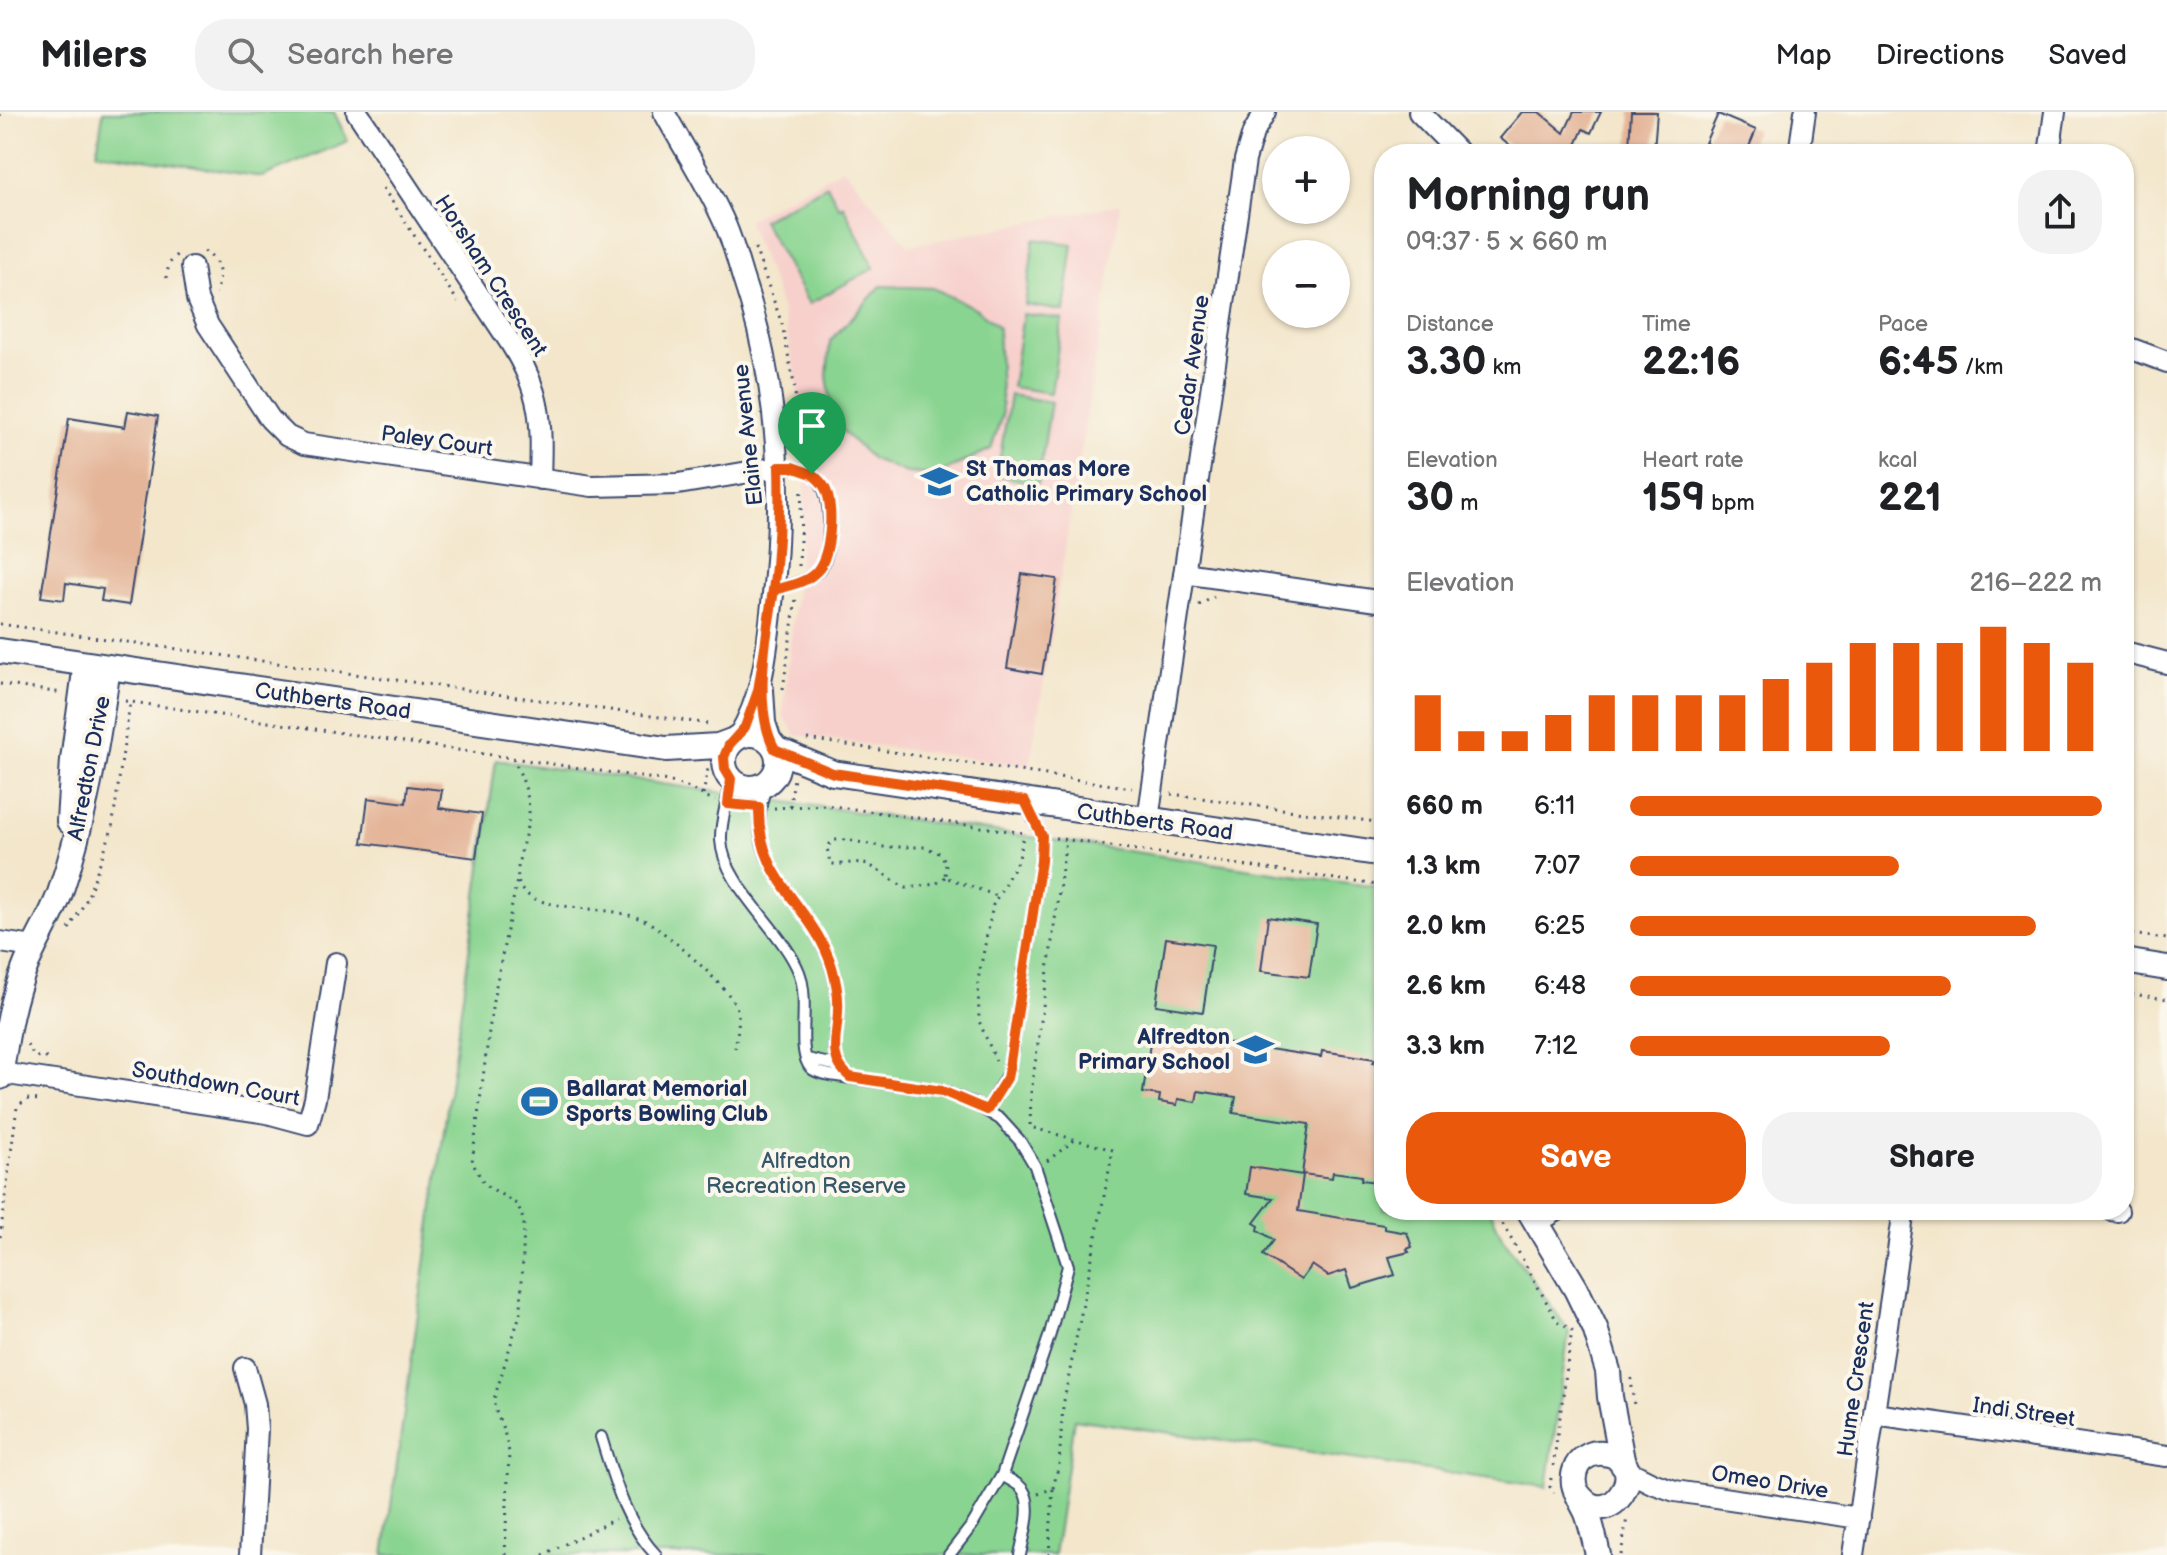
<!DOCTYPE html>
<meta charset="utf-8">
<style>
:root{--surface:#fff;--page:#f2f2f2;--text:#202124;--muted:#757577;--line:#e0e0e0;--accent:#ea580c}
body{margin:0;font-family:"Balsamiq Sans",sans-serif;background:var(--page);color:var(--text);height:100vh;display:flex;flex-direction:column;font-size:30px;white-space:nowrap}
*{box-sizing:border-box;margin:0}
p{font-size:26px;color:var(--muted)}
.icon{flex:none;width:44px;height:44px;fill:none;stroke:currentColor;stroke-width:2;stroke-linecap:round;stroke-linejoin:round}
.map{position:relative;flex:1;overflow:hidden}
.panel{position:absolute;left:1374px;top:32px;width:760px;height:1076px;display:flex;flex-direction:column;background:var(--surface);border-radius:32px;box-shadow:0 2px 6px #0004}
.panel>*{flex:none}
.fabs{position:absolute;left:1262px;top:24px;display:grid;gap:16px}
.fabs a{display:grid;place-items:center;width:88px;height:88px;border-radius:50%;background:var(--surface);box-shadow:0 2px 6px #0004;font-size:40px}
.pin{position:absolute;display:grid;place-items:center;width:68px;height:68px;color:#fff;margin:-82px -34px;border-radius:50% 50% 50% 0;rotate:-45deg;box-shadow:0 0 8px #0007}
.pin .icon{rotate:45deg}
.round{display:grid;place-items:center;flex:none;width:84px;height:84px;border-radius:32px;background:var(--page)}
.head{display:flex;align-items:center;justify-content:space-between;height:136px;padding:0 32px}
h1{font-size:44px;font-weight:700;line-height:60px}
.figures{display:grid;grid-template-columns:repeat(3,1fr);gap:12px;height:136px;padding:8px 32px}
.figures div{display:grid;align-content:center}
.figures b{font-size:40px;font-weight:700}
.figures small{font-size:22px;font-weight:400}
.figures p{font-size:22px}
.chart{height:224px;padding:16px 32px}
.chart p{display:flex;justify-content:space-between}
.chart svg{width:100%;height:144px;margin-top:8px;stroke:var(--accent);stroke-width:6}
.action{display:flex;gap:16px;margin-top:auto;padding:16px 32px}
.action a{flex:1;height:92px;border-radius:32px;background:var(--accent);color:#fff;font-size:32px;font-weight:700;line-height:92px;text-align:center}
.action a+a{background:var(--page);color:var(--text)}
ul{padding:0 32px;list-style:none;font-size:26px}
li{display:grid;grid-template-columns:128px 96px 1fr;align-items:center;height:60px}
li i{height:20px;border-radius:10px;background:var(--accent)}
header{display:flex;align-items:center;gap:48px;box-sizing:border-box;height:112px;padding:0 40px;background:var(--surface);border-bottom:2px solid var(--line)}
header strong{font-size:38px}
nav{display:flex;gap:44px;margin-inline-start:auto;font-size:28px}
.search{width:560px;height:72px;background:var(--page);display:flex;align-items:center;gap:20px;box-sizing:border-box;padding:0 28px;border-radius:32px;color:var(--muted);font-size:30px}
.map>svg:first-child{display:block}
</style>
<header>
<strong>Milers</strong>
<div class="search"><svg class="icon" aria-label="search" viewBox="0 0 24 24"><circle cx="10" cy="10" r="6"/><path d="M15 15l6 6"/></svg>Search here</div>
<nav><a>Map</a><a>Directions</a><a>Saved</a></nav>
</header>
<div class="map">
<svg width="2167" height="1443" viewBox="0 0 2167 1443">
<rect width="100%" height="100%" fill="#fbf7ec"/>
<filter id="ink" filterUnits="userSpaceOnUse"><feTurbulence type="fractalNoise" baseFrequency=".0125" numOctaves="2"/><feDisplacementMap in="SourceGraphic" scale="16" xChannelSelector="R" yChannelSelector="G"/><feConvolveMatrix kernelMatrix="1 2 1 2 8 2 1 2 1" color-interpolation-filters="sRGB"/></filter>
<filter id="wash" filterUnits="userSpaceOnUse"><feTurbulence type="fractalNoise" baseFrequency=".006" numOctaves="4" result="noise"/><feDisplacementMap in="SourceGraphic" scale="32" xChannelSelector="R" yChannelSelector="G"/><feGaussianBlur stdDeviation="1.8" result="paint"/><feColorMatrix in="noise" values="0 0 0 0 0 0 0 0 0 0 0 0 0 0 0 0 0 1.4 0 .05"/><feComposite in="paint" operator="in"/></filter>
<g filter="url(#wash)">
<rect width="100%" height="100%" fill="#f3e6cb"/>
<!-- built -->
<path fill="#f7d0cc" d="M843,56l66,78 212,-42 -91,562 -234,-31 -13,-20 21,-203 2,-62 -9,-67 -14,-68 -8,-27 -28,-68z"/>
<!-- green -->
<path fill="#89d490" stroke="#528277" stroke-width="2" d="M103,0h231l14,29 -86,36 -165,-25z
M827,73l12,22 4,-2 31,63 -65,36 -47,-84z
M1034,127l39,5 -9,67 -39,-6z
M881,174l52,2 44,21 21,18 4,88 -11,34 -55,26 -29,-2 -35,-14 -28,-26 -12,-23 -5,-34 3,-35z
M1023,202l39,5 -11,74 -39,-6z
M1010,283l41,7 -13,81 -41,-7z
M496,648l888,128v322h106l12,27 67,94 -22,156 -473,-68 -20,136h-670z"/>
<g id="blocks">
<!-- building -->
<path fill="#e4b599" d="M1522,0h17l25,21 10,-21h27l-10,21 -8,-4 -11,25h-52l-20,-16z
M1631,0h26l-3,38 -25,-2z
M1718,2l38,16 -10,24h-16l-25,-11z
M128,299l30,5 -29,189 -28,-4 2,-12 -37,-6 -2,17 -23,-3 28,-179 56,9z
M1022,462l35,5 -15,95 -35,-6z
M408,674l34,4 -3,18 43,6 -6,44 -114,-15 6,-45 38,5z
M1268,805l49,7 -8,53 -48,-6z
M1166,826l47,7 -10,67 -47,-7z
M1171,922l15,2 -1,6 31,4 1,-5 104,16 1,-6 53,8 -2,4 11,2v118l-23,-3 1,-4 -29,-4 -1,6 -30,-4 7,-50 -76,-11 3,-16 -38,-6 -2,11 -18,-3 -1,6 -18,-3 1,-7 -17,-2 8,-57 19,3z
M1250,1055l53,8 -5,36 86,14v4l23,4 5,14 -5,2 2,3 -20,5 6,18 -43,13 -6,-18 -18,6 -16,-11 -11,15 -38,-25 11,-15 -16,-10 1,-4 -5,-3 19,-25 -27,-4z"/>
</g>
</g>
<g filter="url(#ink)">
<use href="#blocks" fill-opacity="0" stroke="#3b4a6e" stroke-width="2"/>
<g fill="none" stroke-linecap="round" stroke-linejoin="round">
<defs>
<path id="service" d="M774,478c14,-5 34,-8 45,-20 10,-13 9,-27 10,-42 1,-38 -7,-63 -50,-61
M731,667c-2,20 -11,41 -10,61 2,45 61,89 78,132 11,29 -2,72 9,92 4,8 14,9 22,11l112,16 31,12 27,16 20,22 15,25 33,100 -18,68 -48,141 -29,49 -24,31
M768,670c-34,79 42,118 63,183 4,14 7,29 7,43 0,26 -13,48 11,68
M807,947l32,7
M987,998l21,-37 33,-212 1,-25 -16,-32
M601,1325c13,42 24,85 55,118
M1002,1363c7,5 17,8 21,15 11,16 0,48 -3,65"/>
<path id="minor" d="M357,0l153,230c32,51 32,79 30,137
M664,0c20,37 44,73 61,112 7,16 12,34 17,51 36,106 43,218 30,329 -5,46 -9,93 -34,133
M1419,0l41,42
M1799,42l6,-42
M2049,42l6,-42
M192,155l5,32 11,26 62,94 17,17 17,8 288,42 86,-2 101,-17
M2124,234l43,16
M1184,461l200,29
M2124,540l43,11
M763,578l2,33 7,21
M1148,707l97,-659 8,-27 12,-21
M0,830l34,5
M1,961l266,40 41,11 7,-25 21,-136
M2111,1098l7,1
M1536,1111l22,-13
M245,1256l10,36 2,25 -7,126
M1875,1302l292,42
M1626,1358l26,13 23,8 184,27
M1853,1443l51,-345"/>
<path id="tertiary" d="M0,539l666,98 52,-3 16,-6
M724 649a27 27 0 1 1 54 0a27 27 0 1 1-54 0Z
M775,637l58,24 551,81
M69,709l4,-61 13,-96
M2124,849l43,7
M0,965c6,-38 11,-76 26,-112 10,-25 25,-47 34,-72 25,-74 37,-149 48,-226
M1529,1098l47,79 19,39 13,43 2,26 13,68
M1576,1379c33,51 81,-33 27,-38 -10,-1 -21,4 -26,13 -3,6 -4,12 -3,18 2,10 9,20 13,29 5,14 8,28 11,42"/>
</defs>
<!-- service casing -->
<use href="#service" stroke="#3b4a6e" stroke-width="14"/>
<!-- minor casing -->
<use href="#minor" stroke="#3b4a6e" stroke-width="24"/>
<!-- tertiary casing -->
<use href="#tertiary" stroke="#3b4a6e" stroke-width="28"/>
<!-- path -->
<path stroke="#3b4a6e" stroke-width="3" stroke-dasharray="2 6" stroke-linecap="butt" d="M0,4l1,-4
M383,76l75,114
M755,136l27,76 12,60 8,70
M204,139c17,11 18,24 12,42
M166,166l3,-14 8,-10
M799,454l3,-80
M1199,493l15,-8
M0,512l709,100
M0,572l62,9
M783,577l13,-91
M125,589l543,80 17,5 30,15
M807,627l325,49
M513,646c8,17 15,32 16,52 1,23 -22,66 -5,82 19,18 75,15 101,22 7,2 15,4 23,8 19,11 79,64 88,84 5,13 1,28 -1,42
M1171,682l213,29
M703,683l5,-27
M790,694l4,-28
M774,696l51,-3 199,28
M1055,726l329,48
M945,765l-9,7 -30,4c-16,-8 -27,-21 -45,-25 -11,-2 -21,4 -31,0l-3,-16 7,-7h14l36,7h41l16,7 5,9 -1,14 52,19
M69,817l18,-30 25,-70 18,-127
M2124,821l43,6
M2124,881l43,6
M27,933l7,11 13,2v5
M996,949l-17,-40 -1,-41 15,-75 26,-47 5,-25
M1047,1049l29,-22
M1495,1098l62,111 15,9 -19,137
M0,1125l17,-130 10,-8 14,1v-2
M1631,1266l3,28
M1551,1366l-1,9 4,6
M1038,1382l15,-6 6,-24 4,-58 50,-256 -83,-23 1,-34 35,-253
M505,1443l4,-103 -5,-21 -9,-22 -1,-10 27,-88 3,-89 -6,-17 -34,-21 -12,-22 21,-161 24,-121
M543,1443l72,-36
M1049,1443l4,-67
M1621,1443l6,-38"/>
<!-- service -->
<use href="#service" stroke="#fff" stroke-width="10"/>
<!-- minor -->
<use href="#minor" stroke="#fff" stroke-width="20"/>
<!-- tertiary -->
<use href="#tertiary" stroke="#fff" stroke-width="24"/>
</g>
</g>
<g fill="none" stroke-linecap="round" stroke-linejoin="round" filter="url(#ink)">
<defs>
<path id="route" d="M812,362c5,4 10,8 13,14 10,19 6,71 -10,85 -10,10 -28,13 -41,17l-16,101 -13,36 -16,18 -5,12 1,12 6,10 -3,25 31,3c-2,76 54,98 73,160 4,14 7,29 6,43 0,26 -12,48 12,67l92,14 45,19 20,-32 2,-10 32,-207 1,-25 -17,-35 -192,-28 -58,-24c-26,-45 -4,-133 1,-183 3,-33 4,-66 3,-99h13l20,7"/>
</defs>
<!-- route casing -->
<use href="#route" stroke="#fff" stroke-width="16"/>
<!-- route -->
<use href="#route" stroke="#ea580c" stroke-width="10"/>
</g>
<!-- icons -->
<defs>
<symbol id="school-bare" viewBox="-9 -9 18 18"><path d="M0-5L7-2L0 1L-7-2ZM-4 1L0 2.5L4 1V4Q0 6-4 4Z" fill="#1f6fb2" stroke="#fbf7ec" stroke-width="2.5" paint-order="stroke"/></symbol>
<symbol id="stadium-bare" viewBox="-9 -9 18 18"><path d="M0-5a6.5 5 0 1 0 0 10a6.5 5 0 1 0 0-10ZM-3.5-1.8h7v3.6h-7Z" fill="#1f6fb2" stroke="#fbf7ec" stroke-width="2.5" paint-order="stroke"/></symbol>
</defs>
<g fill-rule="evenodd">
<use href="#school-bare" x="914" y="344" width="51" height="51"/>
<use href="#school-bare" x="1230" y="912" width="51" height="51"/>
<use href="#stadium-bare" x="514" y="964" width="51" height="51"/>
</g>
<g text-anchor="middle" stroke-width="8" stroke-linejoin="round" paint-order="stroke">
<!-- street labels -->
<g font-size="22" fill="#1b2f5e" stroke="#fbf7ec">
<text transform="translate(492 163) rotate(57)" y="8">Horsham Crescent</text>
<text transform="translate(1191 253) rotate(-82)" y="8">Cedar Avenue</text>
<text transform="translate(747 323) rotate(-96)" y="8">Elaine Avenue</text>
<text transform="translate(437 328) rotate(8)" y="8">Paley Court</text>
<text transform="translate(333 588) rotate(8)" y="8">Cuthberts Road</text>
<text transform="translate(88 656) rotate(-79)" y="8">Alfredton Drive</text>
<text transform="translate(1155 709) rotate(8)" y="8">Cuthberts Road</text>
<text transform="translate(216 971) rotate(10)" y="8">Southdown Court</text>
<text transform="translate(1855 1267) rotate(-82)" y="8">Hume Crescent</text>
<text transform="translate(2024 1299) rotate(8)" y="8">Indi Street</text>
<text transform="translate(1770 1369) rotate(9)" y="8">Omeo Drive</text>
</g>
<!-- poi labels -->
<g font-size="22" font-weight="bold" fill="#1b2f5e" stroke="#fbf7ec" text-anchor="start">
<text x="966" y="364">St Thomas More<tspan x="966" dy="25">Catholic Primary School</tspan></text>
<text x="1230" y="932" text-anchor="end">Alfredton<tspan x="1230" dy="25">Primary School</tspan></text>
<text x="566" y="984">Ballarat Memorial<tspan x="566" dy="25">Sports Bowling Club</tspan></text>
</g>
<!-- park labels -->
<g font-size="22" fill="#36586a" stroke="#fbf7ec">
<text x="806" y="1056">Alfredton<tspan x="806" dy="25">Recreation Reserve</tspan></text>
</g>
</g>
</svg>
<div class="fabs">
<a>+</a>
<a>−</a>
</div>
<div class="pin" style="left:812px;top:362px;background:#1e9e55"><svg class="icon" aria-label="arrive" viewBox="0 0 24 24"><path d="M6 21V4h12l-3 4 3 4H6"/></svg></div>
<section class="panel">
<div class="head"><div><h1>Morning run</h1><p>09:37 · 5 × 660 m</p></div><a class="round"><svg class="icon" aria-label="share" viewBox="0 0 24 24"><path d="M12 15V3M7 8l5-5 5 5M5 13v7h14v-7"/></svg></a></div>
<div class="figures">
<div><p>Distance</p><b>3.30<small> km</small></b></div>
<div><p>Time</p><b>22:16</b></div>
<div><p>Pace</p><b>6:45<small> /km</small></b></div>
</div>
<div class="figures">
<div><p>Elevation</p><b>30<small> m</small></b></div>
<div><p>Heart rate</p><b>159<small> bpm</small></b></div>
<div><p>kcal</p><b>221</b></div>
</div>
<div class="chart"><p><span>Elevation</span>216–222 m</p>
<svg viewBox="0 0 160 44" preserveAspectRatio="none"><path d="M5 44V27M15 44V38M25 44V38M35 44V33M45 44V27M55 44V27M65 44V27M75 44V27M85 44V22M95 44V17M105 44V11M115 44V11M125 44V11M135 44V6M145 44V11M155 44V17"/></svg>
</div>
<ul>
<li><b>660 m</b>6:11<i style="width:100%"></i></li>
<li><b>1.3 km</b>7:07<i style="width:57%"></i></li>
<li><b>2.0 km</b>6:25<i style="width:86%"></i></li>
<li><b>2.6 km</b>6:48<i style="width:68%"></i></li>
<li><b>3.3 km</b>7:12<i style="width:55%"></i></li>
</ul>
<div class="action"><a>Save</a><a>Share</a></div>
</section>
</div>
